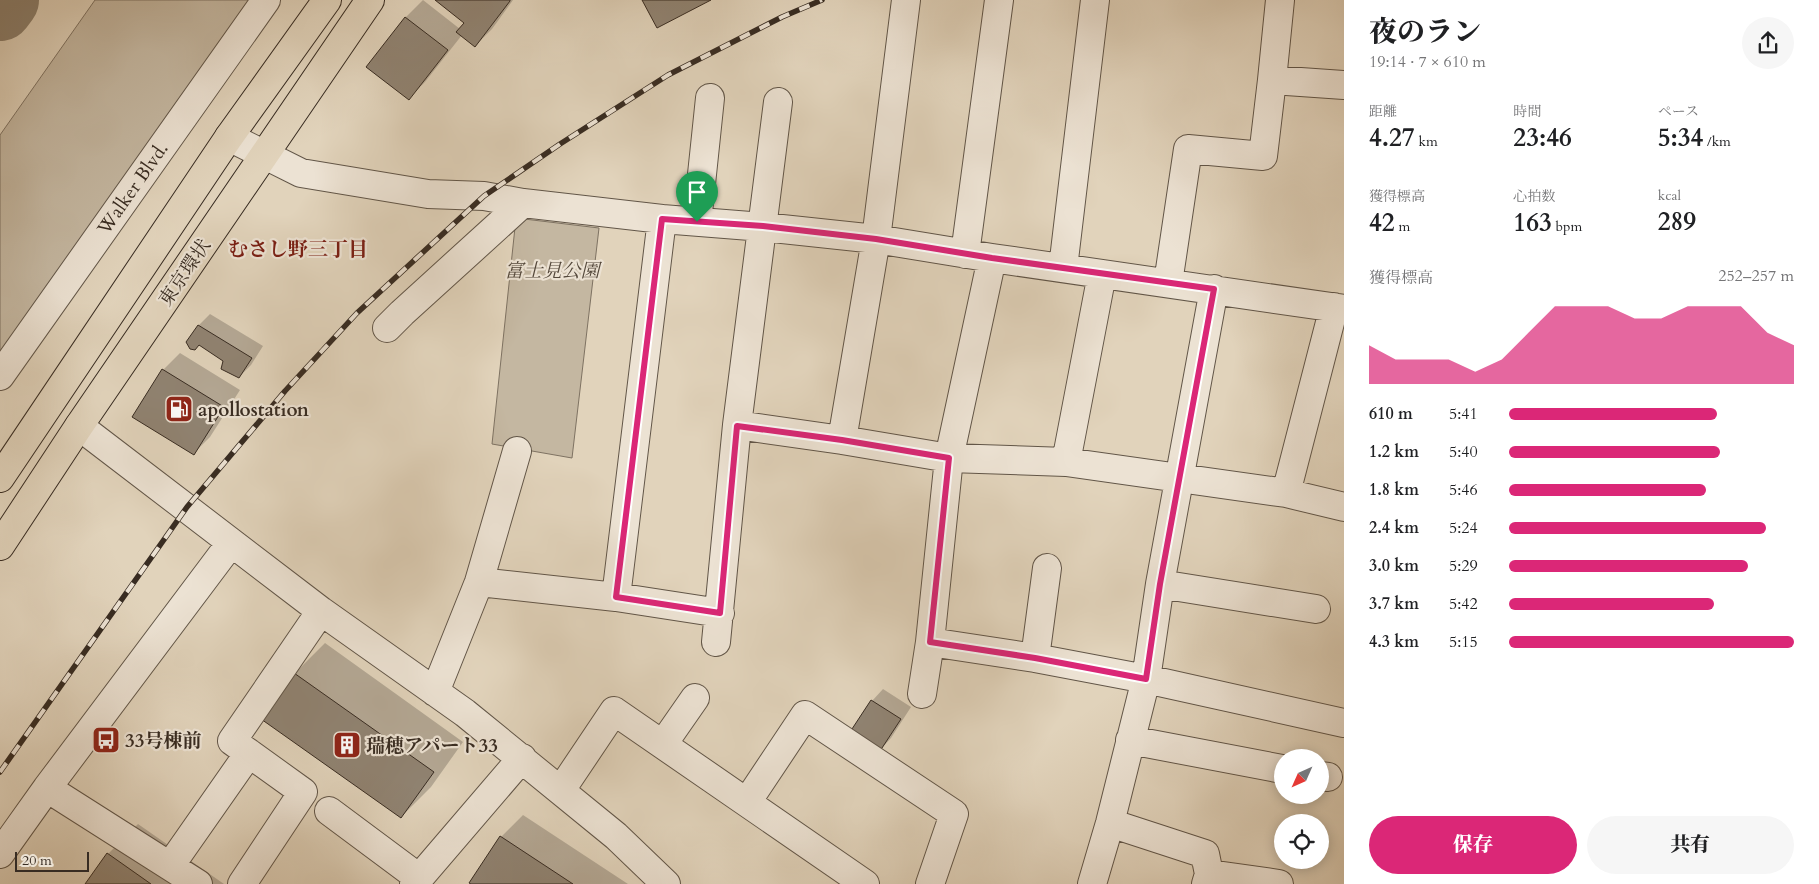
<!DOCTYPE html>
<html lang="ja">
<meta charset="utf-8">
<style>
:root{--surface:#fff;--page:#f6f6f6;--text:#202124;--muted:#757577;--accent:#db2777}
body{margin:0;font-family:Cardo,"Noto Serif JP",serif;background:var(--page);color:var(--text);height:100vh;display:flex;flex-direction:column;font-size:19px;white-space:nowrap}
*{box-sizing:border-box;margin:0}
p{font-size:16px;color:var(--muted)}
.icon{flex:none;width:28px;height:28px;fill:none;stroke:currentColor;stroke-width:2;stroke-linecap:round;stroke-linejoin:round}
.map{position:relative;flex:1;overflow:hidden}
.details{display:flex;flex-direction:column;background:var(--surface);width:475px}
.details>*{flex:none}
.needle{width:32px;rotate:225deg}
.fabs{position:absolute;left:1274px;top:749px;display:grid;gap:10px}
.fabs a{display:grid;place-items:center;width:55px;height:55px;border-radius:50%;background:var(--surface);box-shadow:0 2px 12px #0003;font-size:25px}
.scale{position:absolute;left:15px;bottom:12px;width:74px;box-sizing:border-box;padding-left:5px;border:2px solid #382c22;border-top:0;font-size:14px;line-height:18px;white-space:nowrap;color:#382c22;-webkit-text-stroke:4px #ece2d3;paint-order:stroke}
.pin{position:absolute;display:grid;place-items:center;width:42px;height:42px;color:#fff;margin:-51px -21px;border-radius:50% 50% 50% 0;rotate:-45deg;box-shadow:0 0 5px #0007}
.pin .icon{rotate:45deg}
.round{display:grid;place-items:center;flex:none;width:52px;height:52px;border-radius:26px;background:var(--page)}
.head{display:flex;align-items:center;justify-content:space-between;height:85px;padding:0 25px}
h1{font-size:28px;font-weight:800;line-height:38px}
.metrics{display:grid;grid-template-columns:repeat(3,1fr);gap:8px;height:85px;padding:5px 25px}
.metrics div{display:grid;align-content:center}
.metrics b{font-size:25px;font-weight:800}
.metrics small{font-size:14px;font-weight:400}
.metrics p{font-size:14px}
.chart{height:140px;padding:10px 25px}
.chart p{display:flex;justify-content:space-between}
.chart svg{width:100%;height:90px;margin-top:5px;fill:var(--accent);opacity:.7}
.button{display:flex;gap:10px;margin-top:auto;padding:10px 25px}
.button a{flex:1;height:58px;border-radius:30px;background:var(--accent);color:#fff;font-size:20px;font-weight:800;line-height:58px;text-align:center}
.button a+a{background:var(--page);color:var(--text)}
ul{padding:0 25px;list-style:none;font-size:16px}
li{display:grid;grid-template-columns:80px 60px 1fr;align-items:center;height:38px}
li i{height:12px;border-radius:6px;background:var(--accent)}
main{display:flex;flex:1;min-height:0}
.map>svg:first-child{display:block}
</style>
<main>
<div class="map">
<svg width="1344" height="884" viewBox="0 0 1344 884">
<rect width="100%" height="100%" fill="#e1d3bb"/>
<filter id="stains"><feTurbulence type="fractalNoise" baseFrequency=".004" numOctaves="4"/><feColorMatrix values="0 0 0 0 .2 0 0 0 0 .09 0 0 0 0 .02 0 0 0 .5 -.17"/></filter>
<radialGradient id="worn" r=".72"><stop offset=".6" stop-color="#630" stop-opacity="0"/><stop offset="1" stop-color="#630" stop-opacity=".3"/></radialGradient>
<!-- green -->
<path fill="#c4b7a1" stroke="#7e7262" d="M95,0h157l-252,356v-221z
M516,218l83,10 -27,230 -80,-14z"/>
<!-- shadow -->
<path fill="#0003" d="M423,0l37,29 6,-6 -29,-23h76l-21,29 -17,17 -13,-11 -37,47 -17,17 -40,-32 38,-50z
M210,314l53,32 -12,19 -12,12 -15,-17 -24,-16 -12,-2 11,-17z
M180,353l60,37 -30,47 -16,16 -31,-83z
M325,643l138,99 -32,45 -30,30 -138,-99 32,-45z
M883,689l28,18 -20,31 -11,12 -28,-18 20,-31z
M523,815l105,69h-154l27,-47z
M138,824l86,60h-137l21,-30z"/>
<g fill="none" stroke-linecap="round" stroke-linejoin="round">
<!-- taxiway -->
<path stroke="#8c806e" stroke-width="66" d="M0,8l6,-8"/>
</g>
<!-- building -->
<path fill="#908372" stroke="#382c22" d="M435,0h75v1l-35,46 -19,-15 8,-9z
M642,0h69l-54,28z
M405,17l43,33 -39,50 -43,-33z
M198,325l54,33 -13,20 -18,-9 2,-8 -24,-16 -4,5 -5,-1 -4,-7z
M162,369l62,38 -30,48 -62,-38z
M294,673l140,99 -33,46 -140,-99z
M871,700l30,19 -21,32 -30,-19z
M500,836l73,48h-102l-2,-1z
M107,853l44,31h-66z"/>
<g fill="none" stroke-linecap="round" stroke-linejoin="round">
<defs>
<path id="minor" d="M1272,80l72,5
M229,137l72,36 127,21 56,2 39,7 139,16 101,8 113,12 116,19 352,51
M697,222l13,-124
M965,254l34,-254
M1063,268l32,-268
M1168,283l20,-134 75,7 9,-76 8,-80
M387,328l15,-15 121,-110
M0,376l266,-376
M737,425l105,15 107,18 117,4 220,31 58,14
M79,426l242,185 144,102 151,123 50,48
M842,440l34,-201 30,-239
M1066,462l36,-188
M1286,493l48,-186
M479,582l137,15 104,16
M1160,584l156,25
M616,597l46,-378
M716,642l21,-217 41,-323
M930,642l105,16 111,21 198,44
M1035,658l12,-90
M435,692l44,-110 38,-131
M922,694l8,-52 19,-184 43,-200
M1130,740l152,29
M663,744l32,-46
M1320,776l8,1
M47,788l151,96
M561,790l53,-79 251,173
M747,802l58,-87 149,99 -24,70
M329,811l90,67
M1110,823l95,31 4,20 -3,10
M0,854l47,-66 184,-245
M170,866l79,-113
M1209,874l70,10
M242,884l61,-92 -71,-51 89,-130
M414,884l108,-126
M1092,884l18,-61 36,-144 14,-95 54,-295"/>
<path id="highway" d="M0,478l229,-341 98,-137
M0,546l79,-120 291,-426"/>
</defs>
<!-- minor casing -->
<use href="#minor" stroke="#625648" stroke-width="30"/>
<!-- highway casing -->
<use href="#highway" stroke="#382c22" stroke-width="30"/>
<!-- minor -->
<use href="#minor" stroke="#ece2d3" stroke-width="28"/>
<!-- highway -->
<use href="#highway" stroke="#e1d3bb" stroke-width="28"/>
<defs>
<path id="rail" d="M0,772l187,-265 98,-116 72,-78 127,-117 76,-52 108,-69 114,-58 40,-17"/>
</defs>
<!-- rail casing -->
<use href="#rail" stroke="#382c22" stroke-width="5.5"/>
<!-- rail -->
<use href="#rail" stroke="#ece2d3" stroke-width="4" stroke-dasharray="11" stroke-linecap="butt"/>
</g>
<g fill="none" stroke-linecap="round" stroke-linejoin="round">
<defs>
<path id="route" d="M662,219l101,7 113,13 116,19 222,31 -54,295 -14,95 -111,-21 -105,-16 19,-184 -107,-18 -105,-14 -17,187 -104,-16z"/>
</defs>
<!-- route casing -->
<use href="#route" stroke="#fff" stroke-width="10"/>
<!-- route -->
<use href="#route" stroke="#db2777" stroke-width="6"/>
</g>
<!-- icons -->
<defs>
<symbol id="fuel-square" viewBox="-11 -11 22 22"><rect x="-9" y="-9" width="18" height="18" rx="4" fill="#8f2418" stroke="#ece2d3"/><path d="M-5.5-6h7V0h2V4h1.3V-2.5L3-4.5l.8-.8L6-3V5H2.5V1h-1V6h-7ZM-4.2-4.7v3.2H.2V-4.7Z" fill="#fff"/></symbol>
<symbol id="bus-square" viewBox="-11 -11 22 22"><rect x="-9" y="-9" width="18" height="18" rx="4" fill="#8f2418" stroke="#ece2d3"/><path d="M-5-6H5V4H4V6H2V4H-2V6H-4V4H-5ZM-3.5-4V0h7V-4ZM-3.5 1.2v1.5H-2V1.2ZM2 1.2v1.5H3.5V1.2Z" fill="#fff"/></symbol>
<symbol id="building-square" viewBox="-11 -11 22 22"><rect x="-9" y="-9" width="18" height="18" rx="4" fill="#8f2418" stroke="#ece2d3"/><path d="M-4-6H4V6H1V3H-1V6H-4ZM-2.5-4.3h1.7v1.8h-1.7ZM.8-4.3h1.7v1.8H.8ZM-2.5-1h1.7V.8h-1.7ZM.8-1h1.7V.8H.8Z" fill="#fff"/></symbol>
</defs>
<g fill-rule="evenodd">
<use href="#fuel-square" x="163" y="393" width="32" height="32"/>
<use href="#bus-square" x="90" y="724" width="32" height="32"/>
<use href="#building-square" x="331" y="729" width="32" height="32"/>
</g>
<g text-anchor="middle" stroke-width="4.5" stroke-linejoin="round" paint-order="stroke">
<!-- street labels -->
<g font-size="19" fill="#382c22" stroke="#ece2d3">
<text transform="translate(132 188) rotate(-55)" y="7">Walker Blvd.</text>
<text transform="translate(184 272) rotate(-56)" y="7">東京環状</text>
</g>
<!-- park labels -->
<g font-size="19" font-style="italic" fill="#54483b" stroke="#ece2d3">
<text x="552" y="277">富士見公園</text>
</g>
<!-- poi labels -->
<g font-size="19" font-weight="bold" fill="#382c22" stroke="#ece2d3" text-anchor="start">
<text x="198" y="416">apollostation</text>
<text x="125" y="747">33号棟前</text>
<text x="366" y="752">瑞穂アパート33</text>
</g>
<!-- neighbourhood labels -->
<g font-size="20" font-weight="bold" fill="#7a1f14" stroke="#ece2d3">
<text x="298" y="256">むさし野三丁目</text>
</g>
</g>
<rect width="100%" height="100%" filter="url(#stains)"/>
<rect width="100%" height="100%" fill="url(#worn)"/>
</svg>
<div class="fabs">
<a><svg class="needle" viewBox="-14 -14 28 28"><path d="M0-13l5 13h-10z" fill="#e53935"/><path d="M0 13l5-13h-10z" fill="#757577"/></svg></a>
<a><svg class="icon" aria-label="locate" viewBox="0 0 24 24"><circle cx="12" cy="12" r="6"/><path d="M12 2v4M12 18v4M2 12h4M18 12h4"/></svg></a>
</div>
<div class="scale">20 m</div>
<div class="pin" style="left:697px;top:222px;background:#1e9e55"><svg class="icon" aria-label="arrive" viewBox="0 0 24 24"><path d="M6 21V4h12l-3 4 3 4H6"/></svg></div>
</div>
<section class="details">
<div class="head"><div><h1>夜のラン</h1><p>19:14 · 7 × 610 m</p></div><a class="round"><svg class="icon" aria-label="share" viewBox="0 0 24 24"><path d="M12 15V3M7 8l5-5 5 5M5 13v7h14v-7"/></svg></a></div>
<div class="metrics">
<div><p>距離</p><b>4.27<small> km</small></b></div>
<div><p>時間</p><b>23:46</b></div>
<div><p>ペース</p><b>5:34<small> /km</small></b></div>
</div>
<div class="metrics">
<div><p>獲得標高</p><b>42<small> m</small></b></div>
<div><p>心拍数</p><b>163<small> bpm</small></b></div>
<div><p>kcal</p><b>289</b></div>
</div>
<div class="chart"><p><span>獲得標高</span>252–257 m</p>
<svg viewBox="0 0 160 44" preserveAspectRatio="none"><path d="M0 44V25L10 32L20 32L30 32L40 38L50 32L60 19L70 6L80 6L90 6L100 12L110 12L120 6L130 6L140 6L150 19L160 25V44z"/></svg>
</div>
<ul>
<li><b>610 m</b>5:41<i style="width:73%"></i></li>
<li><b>1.2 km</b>5:40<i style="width:74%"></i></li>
<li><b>1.8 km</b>5:46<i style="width:69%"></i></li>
<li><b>2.4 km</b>5:24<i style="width:90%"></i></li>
<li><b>3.0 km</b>5:29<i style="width:84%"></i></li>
<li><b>3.7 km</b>5:42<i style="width:72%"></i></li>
<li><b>4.3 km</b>5:15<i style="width:100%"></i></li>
</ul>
<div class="button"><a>保存</a><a>共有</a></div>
</section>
</main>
